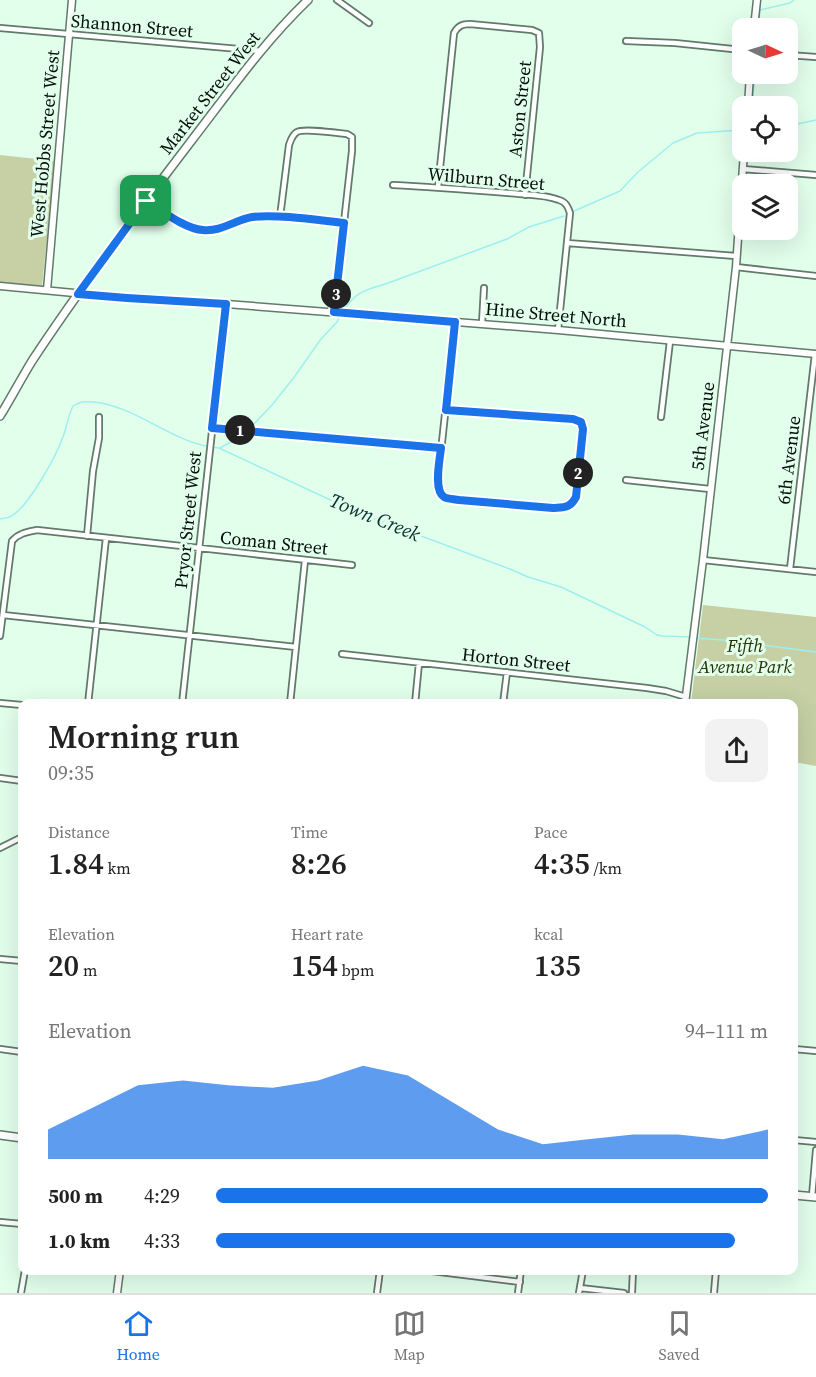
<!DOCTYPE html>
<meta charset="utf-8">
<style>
:root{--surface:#fff;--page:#f2f2f2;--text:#222;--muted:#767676;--line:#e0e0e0;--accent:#1a73e8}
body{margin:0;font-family:"Source Serif 4",serif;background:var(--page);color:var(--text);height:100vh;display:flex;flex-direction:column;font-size:22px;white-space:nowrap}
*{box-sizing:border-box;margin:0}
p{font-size:20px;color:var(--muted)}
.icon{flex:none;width:33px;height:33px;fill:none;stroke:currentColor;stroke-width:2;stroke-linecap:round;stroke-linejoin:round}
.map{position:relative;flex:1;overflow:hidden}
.sheet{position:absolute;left:18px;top:699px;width:780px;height:576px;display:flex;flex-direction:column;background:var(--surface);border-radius:12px;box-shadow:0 6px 24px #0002}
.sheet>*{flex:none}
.needle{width:39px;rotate:94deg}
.tools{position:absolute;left:732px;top:18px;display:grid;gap:12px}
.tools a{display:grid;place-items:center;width:66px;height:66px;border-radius:12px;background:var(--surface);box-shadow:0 6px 24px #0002;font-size:30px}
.pin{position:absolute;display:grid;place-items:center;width:51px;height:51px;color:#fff;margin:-26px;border-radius:12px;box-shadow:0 3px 9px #0006}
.km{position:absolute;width:30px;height:30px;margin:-15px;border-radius:50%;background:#222;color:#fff;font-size:16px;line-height:30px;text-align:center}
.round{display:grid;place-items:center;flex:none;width:63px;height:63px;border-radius:12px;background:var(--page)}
.summary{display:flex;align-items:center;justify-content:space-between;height:102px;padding:0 30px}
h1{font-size:33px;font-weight:600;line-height:45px}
.stats{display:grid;grid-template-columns:repeat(3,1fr);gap:9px;height:102px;padding:6px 30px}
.stats div{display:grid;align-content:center}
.stats b{font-size:30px;font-weight:600}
.stats small{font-size:16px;font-weight:400}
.stats p{font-size:16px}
.chart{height:168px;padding:12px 30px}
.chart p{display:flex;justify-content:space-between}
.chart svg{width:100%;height:108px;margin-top:6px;fill:var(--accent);opacity:.7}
ul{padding:0 30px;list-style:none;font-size:20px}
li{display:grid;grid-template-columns:96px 72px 1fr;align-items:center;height:45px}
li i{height:15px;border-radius:8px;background:var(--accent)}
.menu{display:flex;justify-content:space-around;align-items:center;height:84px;border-top:2px solid var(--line);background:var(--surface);font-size:16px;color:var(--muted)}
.menu a{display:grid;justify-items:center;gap:3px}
.menu .current{color:var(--accent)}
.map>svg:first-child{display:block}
</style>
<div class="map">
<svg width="816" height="1293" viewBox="0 0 816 1293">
<rect width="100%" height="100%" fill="#e2ffec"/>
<!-- green -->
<path fill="#c6d0a4" d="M0,155l55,6 -13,125 -42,-4z
M703,605l113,12v149l-22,-4v-58l-103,-1z"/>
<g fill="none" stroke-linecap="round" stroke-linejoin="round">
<!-- stream -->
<path stroke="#9df0ef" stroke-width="1.5" d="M758,28l2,-18 30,-7 4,-3
M752,106l3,-32
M788,126l28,-6
M574,211l46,-20 18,-19 35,-29 24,-10 45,-3
M344,310c15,-22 25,-20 47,-28l116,-43 22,-12 35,-11
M251,427l21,-22 23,-29 26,-37 16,-17 3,-6
M220,448l24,-13
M0,519c5,-1 9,-1 13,-4 17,-11 43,-59 50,-78 4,-11 5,-21 10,-31 3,-2 6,-3 9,-4 6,-1 13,0 19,1 42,8 75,42 118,45l135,63 156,58 18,8 33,10 84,40 12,8 6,1 27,1
M695,638l28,2 93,12"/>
<defs>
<path id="minor" d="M337,0l32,23
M0,28l261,23
M626,41l49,2 67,7
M788,55l28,2
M743,169l73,6
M393,185c39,2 77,5 115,8 17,2 36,1 51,7 7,2 9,7 11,13l-12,117
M438,187l16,-154c4,-7 8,-9 16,-9l62,6 7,3 1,14 -15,148
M145,201c16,9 40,28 58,29 18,2 32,-10 49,-13 26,-3 65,3 92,6
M280,217l9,-72c2,-5 3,-10 8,-13 6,-4 40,1 50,2l5,3v14l-18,161
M567,243l169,13
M736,267l80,9
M482,324l2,-36
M446,410l127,9 8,3 2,6 -7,69c-6,11 -11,10 -23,11l-94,-8c-17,-3 -19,-3 -21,-21l17,-157
M661,417l9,-76
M212,427l229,21
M626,480l84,9
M87,536l6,-65 6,-33v-21
M703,560l113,12
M790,569l25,-215
M3,615l293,32
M0,636l12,-95c7,-8 15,-9 25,-11l315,35
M342,654l305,34 19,3 20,6
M0,703l22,2
M88,704l18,-166
M182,704l44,-400
M290,704l15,-144
M415,704l4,-41
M503,704l4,-32
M0,778l22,3
M0,848l22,-11
M0,959l22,2
M0,1049l22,3
M794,1049l22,2
M794,1140l22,2
M812,1196l4,-46
M0,1222l22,2
M424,1270l96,12
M580,1288l44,5
M21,1293l4,-23
M377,1293l3,-23
M518,1293l3,-23
M579,1293l4,-23
M632,1293l1,-23
M714,1293l2,-23"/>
<path id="tertiary" d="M754,28l3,-28
M748,106l2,-32
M0,286l127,12 99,6 332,26 258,24
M47,290l25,-290
M685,704l18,-144 33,-293 8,-115
M117,1293l3,-23"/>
<path id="secondary" d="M0,416c11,-18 21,-37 32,-55 50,-76 105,-149 160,-221 37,-48 72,-98 116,-140
M0,1135l22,3
M794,1195l22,2"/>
</defs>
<!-- minor casing -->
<use href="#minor" stroke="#617a6a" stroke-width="8"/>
<!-- tertiary casing -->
<use href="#tertiary" stroke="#617a6a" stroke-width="9"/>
<!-- secondary casing -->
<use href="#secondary" stroke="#617a6a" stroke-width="10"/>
<!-- minor -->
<use href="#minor" stroke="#fff" stroke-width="4.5"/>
<!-- tertiary -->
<use href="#tertiary" stroke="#fff" stroke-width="6"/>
<!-- secondary -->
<use href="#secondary" stroke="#fff" stroke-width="7"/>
</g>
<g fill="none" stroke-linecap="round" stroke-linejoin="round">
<defs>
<path id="route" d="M146,201c15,9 39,28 57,29 18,2 32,-10 49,-13 26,-3 65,3 92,6l-10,89 121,10 -9,88 127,9 8,3 2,7 -7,68c-6,11 -11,10 -23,11l-94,-8c-5,-1 -12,-1 -15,-3 -11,-7 -4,-38 -3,-49l-229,-20 14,-124 -99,-6 -49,-4z"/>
</defs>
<!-- route casing -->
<use href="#route" stroke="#fff" stroke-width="12"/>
<!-- route -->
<use href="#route" stroke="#1a73e8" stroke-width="8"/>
</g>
<g text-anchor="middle" stroke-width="6" stroke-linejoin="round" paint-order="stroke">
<!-- street labels -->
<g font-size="18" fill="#050e08" stroke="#e2ffec">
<text transform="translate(132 26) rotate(5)" y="6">Shannon Street</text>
<text transform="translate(210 93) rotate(-52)" y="6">Market Street West</text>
<text transform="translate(520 109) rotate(-84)" y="6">Aston Street</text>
<text transform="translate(45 144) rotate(-85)" y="6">West Hobbs Street West</text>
<text transform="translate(486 179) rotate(5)" y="6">Wilburn Street</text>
<text transform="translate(556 315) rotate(5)" y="6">Hine Street North</text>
<text transform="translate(703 426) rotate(-83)" y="6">5th Avenue</text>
<text transform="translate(789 460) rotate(-83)" y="6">6th Avenue</text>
<text transform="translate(188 520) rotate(-84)" y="6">Pryor Street West</text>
<text transform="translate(274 543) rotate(6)" y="6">Coman Street</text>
<text transform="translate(516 660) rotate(6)" y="6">Horton Street</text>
</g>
<!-- park labels -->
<g font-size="18" font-style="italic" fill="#2a3103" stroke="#e2ffec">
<text x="745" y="652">Fifth<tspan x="745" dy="21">Avenue Park</tspan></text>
</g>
<!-- water labels -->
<g font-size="20" font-style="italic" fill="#073131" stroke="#e2ffec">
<text transform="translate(375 517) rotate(22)" y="7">Town Creek</text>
</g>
</g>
</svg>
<div class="tools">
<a><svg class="needle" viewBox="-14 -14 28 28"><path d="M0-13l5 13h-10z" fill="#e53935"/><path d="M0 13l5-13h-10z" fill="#767676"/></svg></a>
<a><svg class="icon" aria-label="locate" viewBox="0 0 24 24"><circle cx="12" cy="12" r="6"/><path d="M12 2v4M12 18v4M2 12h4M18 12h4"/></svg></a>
<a><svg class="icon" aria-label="layers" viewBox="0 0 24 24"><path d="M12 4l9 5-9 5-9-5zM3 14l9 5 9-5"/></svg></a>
</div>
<div class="pin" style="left:146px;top:201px;background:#1e9e55"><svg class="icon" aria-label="arrive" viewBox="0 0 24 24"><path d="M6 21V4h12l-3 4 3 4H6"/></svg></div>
<b class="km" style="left:240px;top:430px">1</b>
<b class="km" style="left:578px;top:473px">2</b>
<b class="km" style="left:336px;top:294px">3</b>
<section class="sheet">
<div class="summary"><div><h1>Morning run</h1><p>09:35</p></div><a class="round"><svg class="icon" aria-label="share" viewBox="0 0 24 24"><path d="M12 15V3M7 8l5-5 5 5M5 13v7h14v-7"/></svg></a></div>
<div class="stats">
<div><p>Distance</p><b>1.84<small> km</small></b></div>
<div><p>Time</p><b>8:26</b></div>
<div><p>Pace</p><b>4:35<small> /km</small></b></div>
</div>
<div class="stats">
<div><p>Elevation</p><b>20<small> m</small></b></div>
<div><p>Heart rate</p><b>154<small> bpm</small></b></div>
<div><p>kcal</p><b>135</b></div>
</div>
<div class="chart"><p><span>Elevation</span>94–111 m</p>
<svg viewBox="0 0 160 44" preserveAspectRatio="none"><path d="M0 44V32L10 23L20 14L30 12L40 14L50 15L60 12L70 6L80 10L90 21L100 32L110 38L120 36L130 34L140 34L150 36L160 32V44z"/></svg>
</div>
<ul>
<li><b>500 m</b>4:29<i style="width:100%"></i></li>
<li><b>1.0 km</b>4:33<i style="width:94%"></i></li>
</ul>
</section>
</div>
<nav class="menu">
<a class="current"><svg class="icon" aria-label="home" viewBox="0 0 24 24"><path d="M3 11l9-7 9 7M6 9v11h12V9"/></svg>Home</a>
<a><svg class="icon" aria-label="map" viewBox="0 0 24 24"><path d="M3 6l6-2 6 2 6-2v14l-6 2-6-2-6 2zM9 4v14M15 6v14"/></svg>Map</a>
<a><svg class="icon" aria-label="saved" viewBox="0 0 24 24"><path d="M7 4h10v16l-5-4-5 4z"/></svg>Saved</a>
</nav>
